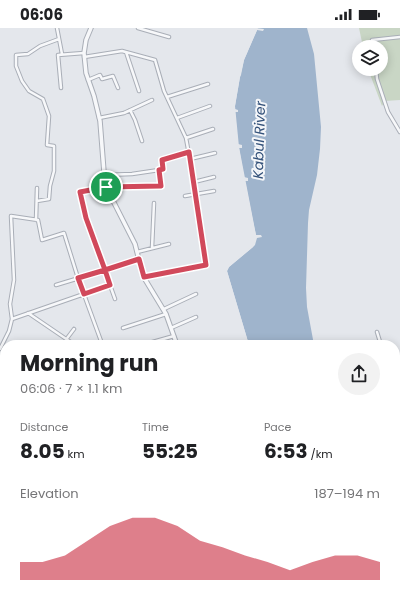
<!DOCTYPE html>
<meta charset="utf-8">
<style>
:root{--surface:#fff;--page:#f2f2f2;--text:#202124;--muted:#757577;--accent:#d1495b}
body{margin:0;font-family:Poppins,sans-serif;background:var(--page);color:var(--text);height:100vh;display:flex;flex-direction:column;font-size:15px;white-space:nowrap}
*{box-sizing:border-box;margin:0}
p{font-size:13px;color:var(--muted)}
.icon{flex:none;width:22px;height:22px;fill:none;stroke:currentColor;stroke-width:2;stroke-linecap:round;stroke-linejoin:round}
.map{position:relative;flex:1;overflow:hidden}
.sheet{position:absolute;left:0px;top:312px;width:400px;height:256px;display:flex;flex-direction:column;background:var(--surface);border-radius:16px 16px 0 0;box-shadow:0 2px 10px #0003}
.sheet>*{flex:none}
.tools{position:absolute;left:352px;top:12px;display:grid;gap:8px}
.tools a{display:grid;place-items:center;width:36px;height:36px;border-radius:50%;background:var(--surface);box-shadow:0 2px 10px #0003;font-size:20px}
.pin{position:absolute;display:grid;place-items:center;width:34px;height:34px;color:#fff;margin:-17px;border:2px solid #fff;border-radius:50%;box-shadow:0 1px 4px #0007}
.round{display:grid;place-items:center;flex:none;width:42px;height:42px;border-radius:21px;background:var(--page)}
.headline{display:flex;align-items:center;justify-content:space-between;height:68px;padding:0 20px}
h1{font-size:22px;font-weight:700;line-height:30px}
.stats{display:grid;grid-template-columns:repeat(3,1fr);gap:6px;height:68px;padding:4px 20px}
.stats div{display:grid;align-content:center}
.stats b{font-size:20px;font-weight:700}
.stats small{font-size:11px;font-weight:400}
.stats p{font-size:11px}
.chart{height:112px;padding:8px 20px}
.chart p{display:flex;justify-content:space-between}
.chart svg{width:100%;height:72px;margin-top:4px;fill:var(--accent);opacity:.7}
.status{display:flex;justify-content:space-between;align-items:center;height:28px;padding:0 20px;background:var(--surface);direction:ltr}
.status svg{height:11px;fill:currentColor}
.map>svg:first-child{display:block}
</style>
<div class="status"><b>06:06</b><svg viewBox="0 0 49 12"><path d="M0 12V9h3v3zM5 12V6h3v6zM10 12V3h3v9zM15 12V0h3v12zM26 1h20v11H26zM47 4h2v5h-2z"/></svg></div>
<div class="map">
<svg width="400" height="568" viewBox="0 0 400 568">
<rect width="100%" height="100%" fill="#e4e7ec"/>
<!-- green -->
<path fill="#c9d6c5" d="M359,0h41v72l-15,1 -3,5 -14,-37h13v-22h-18z"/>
<!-- water -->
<path fill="#9fb4cc" d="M258,0h49l7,26 7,73 -1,22 -3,26 -8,35 -1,13 -2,65 1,19 7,38h-65l-22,-74 2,-4 24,-20 3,-12 -17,-88 -4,-41 5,-29 4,-17z
M395,558l5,4v6h-64l-3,-5h62z"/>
<!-- pier -->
<path fill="#e4e7ec" d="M255,0l9,1 -1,2 -6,-1 -13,30 -3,15 -1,2 -5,29v3l3,1v2h-3l3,32 4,1v3h-3l5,29 4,1v3h-3l9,45 2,9h5l1,2 -5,1 -2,7 -2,2 -24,20 -2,4 22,74h-2l-22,-75 2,-4 25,-20 2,-5 -17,-93 -4,-42 8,-42z"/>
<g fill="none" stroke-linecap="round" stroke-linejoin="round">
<defs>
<path id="minor" d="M57,0l5,26
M138,0l31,9
M373,19l-1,-7 28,-3
M126,24l13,39
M84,29l38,-6 33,9 9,31 22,47 7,38 13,89 -62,12
M376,41l1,10 11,33 12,20
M88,52l12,-5 2,4 11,-3 5,12
M61,60l-3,-33 26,-2
M167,69l41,-13
M130,82l5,10 7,21
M99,90l25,-5 28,-13
M177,90l33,-12
M186,110l27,-9
M190,131l25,-6
M104,147l28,-1 27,-4
M194,154l20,-5
M185,168l29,-5
M37,173l12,-2 1,-13 4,-15v-25l-7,-1 2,-29 -6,-17 -14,-8 -7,-10 -6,-15v-11l12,-1 12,-8 19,-7
M36,192l1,-32
M152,220l2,-45
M137,224l32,-8
M56,257l83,-25
M115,271l-29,-81 -6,-26 26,-5 55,-1 -2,-16 4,-1 -1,-9 27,-8
M164,281l32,-15
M28,285l47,32
M12,291l98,-34
M123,300l43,-14
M171,300l25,-11
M377,304l4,13
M62,317l12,-16
M142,317l32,-9
M208,317l5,-2
M0,321l9,-18 3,-12 -2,-15 4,-24 -3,-64 27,4 4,20 22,-7 14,45 23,63 -1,4
M395,353l5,13
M0,397l5,-6
M395,406l5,-2
M395,428l5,13"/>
<path id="tertiary" d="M91,0l-5,12 -2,13 2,20 8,23 6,25 5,64 30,59 8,32 23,38 11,31
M278,563l2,5"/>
<path id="primary" d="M0,396l5,6
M107,563l1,5"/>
</defs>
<!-- minor casing -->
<use href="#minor" stroke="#a9aeb7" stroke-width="4.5"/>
<!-- tertiary casing -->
<use href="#tertiary" stroke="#a9aeb7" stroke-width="5.5"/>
<!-- primary casing -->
<use href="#primary" stroke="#a3abb8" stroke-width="6"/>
<!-- minor -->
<use href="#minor" stroke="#f7f8fa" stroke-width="2.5"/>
<!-- tertiary -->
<use href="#tertiary" stroke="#f7f8fa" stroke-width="3.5"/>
<!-- primary -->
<use href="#primary" stroke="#fff" stroke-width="4.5"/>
</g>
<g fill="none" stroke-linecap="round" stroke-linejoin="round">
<defs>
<path id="route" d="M106,159l-26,5 6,26 19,52 -27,8 6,16 26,-9 -5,-15 34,-11 5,18 62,-12 -17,-113 -27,8 1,9 -4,1 2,16 -55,1"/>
</defs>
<!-- route casing -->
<use href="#route" stroke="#fff" stroke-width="8"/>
<!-- route -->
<use href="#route" stroke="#d1495b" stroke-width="5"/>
</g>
<g text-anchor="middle" stroke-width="4" stroke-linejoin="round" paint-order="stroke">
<!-- water labels -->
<g font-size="14" font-style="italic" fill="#34527a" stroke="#f4f6f9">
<text transform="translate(259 112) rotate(-88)" y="5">Kabul River</text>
</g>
</g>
</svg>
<div class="tools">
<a><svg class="icon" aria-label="layers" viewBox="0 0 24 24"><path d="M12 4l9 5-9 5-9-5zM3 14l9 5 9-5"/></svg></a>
</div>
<div class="pin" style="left:106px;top:159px;background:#1e9e55"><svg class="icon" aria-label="arrive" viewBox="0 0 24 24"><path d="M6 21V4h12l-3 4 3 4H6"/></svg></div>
<section class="sheet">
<div class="headline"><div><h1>Morning run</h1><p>06:06 · 7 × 1.1 km</p></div><a class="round"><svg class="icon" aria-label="share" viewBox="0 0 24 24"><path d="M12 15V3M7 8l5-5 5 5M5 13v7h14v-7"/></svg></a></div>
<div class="stats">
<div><p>Distance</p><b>8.05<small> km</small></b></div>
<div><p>Time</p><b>55:25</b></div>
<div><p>Pace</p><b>6:53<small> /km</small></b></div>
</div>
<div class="chart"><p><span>Elevation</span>187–194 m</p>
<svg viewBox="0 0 160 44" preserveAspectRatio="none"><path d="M0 44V33L10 33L20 29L30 20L40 11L50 6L60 6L70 11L80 20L90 24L100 29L110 33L120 38L130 33L140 29L150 29L160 33V44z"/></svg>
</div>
</section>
</div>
